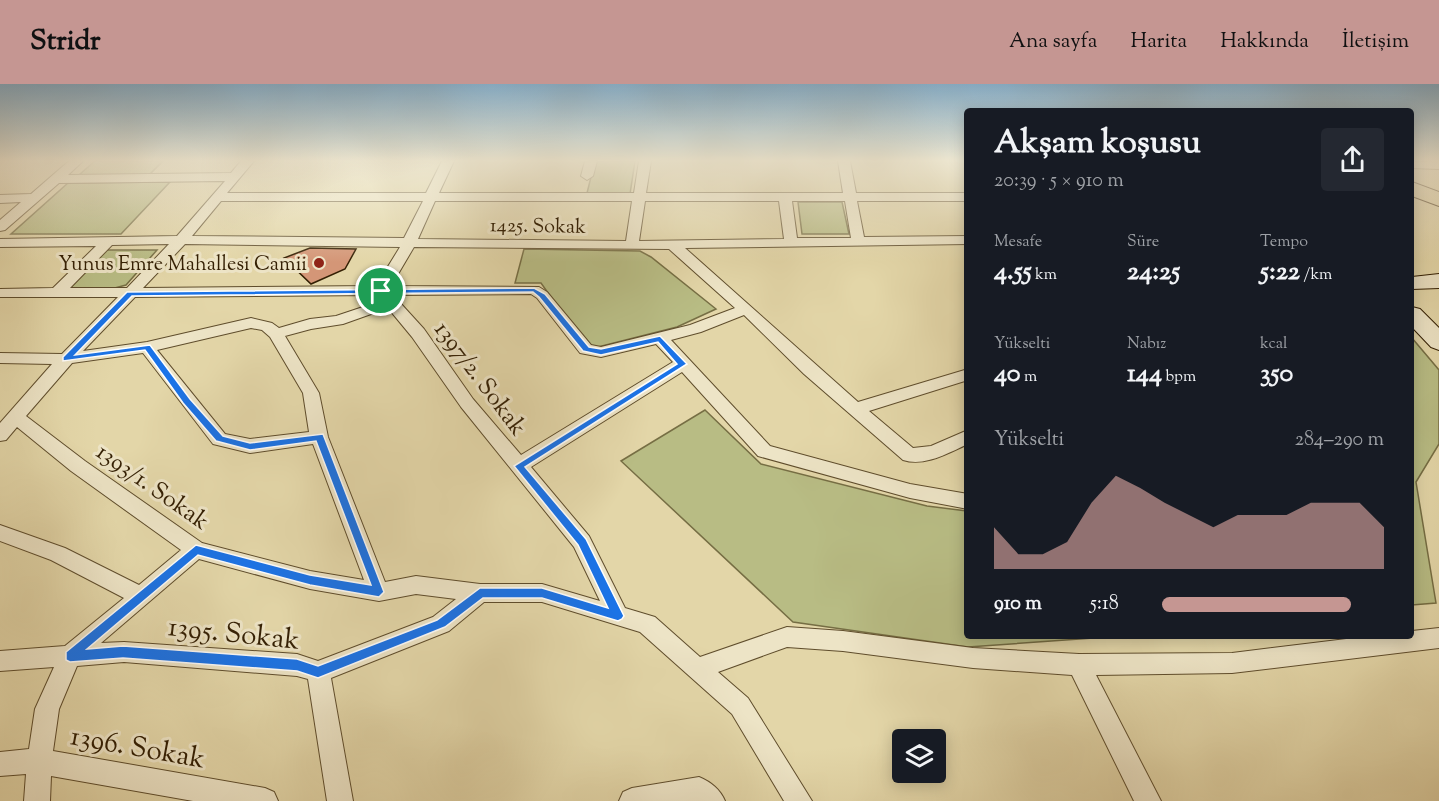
<!DOCTYPE html>
<html lang="tr">
<meta charset="utf-8">
<style>
:root{--surface:#171b24;--page:#242831;--text:#f1f3f6;--muted:#9ea1a6;--accent:#c59692}
body{margin:0;font-family:"Sorts Mill Goudy",serif;background:var(--page);color:var(--text);height:100vh;display:flex;flex-direction:column;font-size:22px;white-space:nowrap}
*{box-sizing:border-box;margin:0}
p{font-size:20px;color:var(--muted)}
.icon{flex:none;width:33px;height:33px;fill:none;stroke:currentColor;stroke-width:2;stroke-linecap:round;stroke-linejoin:round}
.map{position:relative;flex:1;overflow:hidden}
.side{position:absolute;left:964px;top:24px;width:450px;height:531px;display:flex;flex-direction:column;background:var(--surface);border-radius:6px;box-shadow:0 3px 15px #0003}
.side>*{flex:none}
.fabs{position:absolute;left:892px;top:645px;display:grid;gap:12px}
.fabs a{display:grid;place-items:center;width:54px;height:54px;border-radius:6px;background:var(--surface);box-shadow:0 3px 15px #0003;font-size:30px}
.pin{position:absolute;display:grid;place-items:center;width:51px;height:51px;color:#fff;margin:-26px;border:3px solid #fff;border-radius:50%;box-shadow:0 2px 6px #0007}
.round{display:grid;place-items:center;flex:none;width:63px;height:63px;border-radius:6px;background:var(--page)}
.overview{display:flex;align-items:center;justify-content:space-between;height:102px;padding:0 30px}
h1{font-size:33px;font-weight:800;line-height:45px}
.stats{display:grid;grid-template-columns:repeat(3,1fr);gap:9px;height:102px;padding:6px 30px}
.stats div{display:grid;align-content:center}
.stats b{font-size:26px;font-weight:800}
.stats small{font-size:16px;font-weight:400}
.stats p{font-size:16px}
.chart{height:168px;padding:12px 30px}
.chart p{display:flex;justify-content:space-between}
.chart svg{width:100%;height:108px;margin-top:6px;fill:var(--accent);opacity:.7}
ul{padding:0 30px;list-style:none;font-size:20px}
li{display:grid;grid-template-columns:96px 72px 1fr;align-items:center;height:45px}
li i{height:15px;border-radius:8px;background:var(--accent)}
header{display:flex;align-items:center;gap:36px;box-sizing:border-box;height:84px;padding:0 30px;background:var(--accent);color:#111}
header strong{font-size:28px}
nav{display:flex;gap:33px;margin-inline-start:auto;font-size:21px}
.map>svg:first-child{display:block}
</style>
<header>
<strong>Stridr</strong>
<nav><a>Ana sayfa</a><a>Harita</a><a>Hakkında</a><a>İletişim</a></nav>
</header>
<div class="map">
<svg width="1439" height="717" viewBox="0 0 1439 717">
<rect width="100%" height="100%" fill="#e3d6a8"/>
<filter id="stains"><feTurbulence type="fractalNoise" baseFrequency=".00333" numOctaves="4"/><feColorMatrix values="0 0 0 0 .2 0 0 0 0 .09 0 0 0 0 .02 0 0 0 .5 -.17"/></filter>
<radialGradient id="worn" r=".72"><stop offset=".6" stop-color="#630" stop-opacity="0"/><stop offset="1" stop-color="#630" stop-opacity=".3"/></radialGradient>
<!-- green -->
<path fill="#b8bc84" stroke="#766e44" stroke-width="1.5" d="M95,77h68l-14,14h-70z
M595,77h40l-5,33 -43,-1z
M170,98l-49,52h-110l57,-51z
M798,118h44l7,32h-47z
M524,165l116,2 11,6 65,52 -39,18 -83,21 -26,-27 -27,-38h-26z
M101,166h56l-31,35 -15,4h-48z
M1412,254l27,32v74l-23,38 20,121 -24,2z
M705,326l56,54 166,42 40,5 1,125h154l-154,11 -175,-25 -172,-161z"/>
<!-- building -->
<path fill="#d49677" stroke="#331f03" stroke-width="1.5" d="M310,164l46,1 -11,20 -34,15 -27,-26z"/>
<g fill="none" stroke-linecap="round" stroke-linejoin="round">
<defs>
<path id="street" d="M69,77h14l-15,14 163,-2 10,-12h13l-27,32h199l16,-32h12l-15,32h195l5,-32h12l-5,32h197l-5,-32h12l6,32h112v8h-111l7,36 104,-1v8l-283,4 173,154 110,-33v11l-99,31 44,37 18,-2 37,-16v14c-20,9 -43,23 -65,16l-99,-86 -60,-59 -43,17 -30,8 99,106 140,38 58,10v15l-58,-11 -152,-42 -76,-84 -151,95 58,69 36,72 30,9 45,40 87,-30 56,4 130,17 106,6 153,-1 139,-17h41v-5l27,-3v20l-207,25 -136,2 65,126h-27l-62,-126 -99,-7 -130,-17 -56,-4 -69,25 30,26 64,103h-28l-52,-87 -92,-82 -98,-30h-58l-35,29 -118,47 22,123h-26l-19,-122 -11,-3 -173,-14 -47,4 -18,43 -6,42 212,37 9,4 4,9h-85l-142,-25 -1,25h-26l2,-27 -26,2v-24l29,-3 6,-40 19,-42 -54,4v-20l65,-5 59,-48 -73,-38 -51,-19v-16l65,23 74,37 42,-35 -110,-79 -54,-44 -11,13 -6,1v-18l52,-59 -52,-1v-10l62,1 56,-57h-118v-8l53,-1 43,-42 -96,1v-8l177,-3 48,-55 -166,2 -54,47 -5,1v-11l21,-18 -21,1v-8l31,-1zM221,117h202l-19,37 -212,-2zM435,117h197l-6,40 -208,-2zM645,117h134l5,38 -145,2zM792,117h53l6,37h-54zM169,160l-42,44h-57l42,-43zM185,160l215,3 -24,39 -233,2zM414,163l255,2 66,59 -45,17 -89,22 -10,-2 -44,-53 -8,-5 -148,-1zM531,210l6,4 43,55 21,4 55,-13 17,18 -152,93 -48,-56 -49,-70 -31,-34zM377,211l4,6 -45,15 -26,3 -31,9 -7,-5 -21,-5 -104,24 -64,9 52,-54zM388,224l24,29 49,70 113,140 26,54 -58,-17h-62l-64,-8 -31,6 -57,-145 -9,-44 -34,-57 26,-7 32,-5zM251,244l11,2 8,7 33,56 6,39 -59,7 -25,-5 -68,-84zM143,269l70,91 37,9 63,-9 51,136 -54,-9 -108,-28 -117,-82 -59,-45 46,-53zM199,475l111,30 69,12 37,-7 40,5 -23,18 -115,44 -21,-7 -173,-12 -23,1z
M585,77h12l-4,15 -6,4 -6,-4z
M1439,77v8l-27,-1v-6z
M699,693c12,5 21,12 26,24h-106l4,-9 9,-4z"/>
<path id="secondary" d="M1439,190v14l-27,1v-12z
M1412,223l8,2 19,19v22l-8,-3 -19,-20z"/>
<path id="primary" d="M1412,98l27,10v14l-27,-10z"/>
</defs>
<!-- street casing -->
<use href="#street" stroke="#5f4d2c" stroke-width="2"/>
<!-- secondary casing -->
<use href="#secondary" stroke="#331f03" stroke-width="2"/>
<!-- primary casing -->
<use href="#primary" stroke="#331f03" stroke-width="2"/>
<!-- street -->
<use href="#street" fill="#ede4c6" fill-rule="evenodd"/>
<!-- secondary -->
<use href="#secondary" fill="#ede4c6" fill-rule="evenodd"/>
<!-- primary -->
<use href="#primary" fill="#e3d6a8" fill-rule="evenodd"/>
</g>
<!-- sky -->
<linearGradient id="sky" x2="0" y2="1"><stop stop-color="#89b5d3"/><stop offset="0.43" stop-color="#f2edd8"/><stop offset="1" stop-color="#f2edd8" stop-opacity="0"/></linearGradient>
<rect width="1439" height="178" fill="url(#sky)"/>
<!-- route -->
<path fill="#1a73e8" stroke="#fff" stroke-width="1.5" fill-rule="evenodd" d="M534,204l11,6 44,53 12,2 59,-13 27,28 -162,103 61,72 38,77 -2,3 -4,2 -76,-23h-59l-38,29 -127,51 -21,-7 -174,-13 -53,4 -4,-2v-8l130,-107 114,30 61,10 -55,-144 -66,9 -34,-9 -33,-38 -38,-53 -82,11v-4l64,-65zM533,208l6,5 44,54 18,4 57,-13 19,22 -163,102 64,79 30,63 -66,-20h-62l-43,32 -119,46 -21,-7 -174,-13 -36,3 111,-94 112,30 69,12 5,-5 -61,-158 -73,9 -27,-7 -33,-37 -40,-54 -75,10 57,-59z"/>
<!-- markers -->
<circle fill="#8f2418" stroke="#ede4c6" stroke-width="2" cx="319" cy="179" r="6"/>
<g text-anchor="middle" stroke-width="6" stroke-linejoin="round" paint-order="stroke">
<!-- far-street labels -->
<g font-size="20" fill="#331f03" stroke="#ede4c6">
<text transform="translate(538 141) rotate(1)" y="7">1425. Sokak</text>
</g>
<!-- far-poi labels -->
<g font-size="20" fill="#331f03" stroke="#ede4c6" text-anchor="end">
<text x="307" y="186">Yunus Emre Mahallesi Camii</text>
</g>
<!-- street labels -->
<g font-size="24" fill="#331f03" stroke="#ede4c6">
<text transform="translate(481 294) rotate(53)" y="8">1397/2. Sokak</text>
<text transform="translate(153 402) rotate(35)" y="8">1393/1. Sokak</text>
</g>
<!-- near-street labels -->
<g font-size="28" fill="#331f03" stroke="#ede4c6">
<text transform="translate(234 548) rotate(6)" y="10">1395. Sokak</text>
<text transform="translate(138 662) rotate(10)" y="10">1396. Sokak</text>
</g>
</g>
<rect width="100%" height="100%" filter="url(#stains)"/>
<rect width="100%" height="100%" fill="url(#worn)"/>
</svg>
<div class="fabs">
<a><svg class="icon" aria-label="layers" viewBox="0 0 24 24"><path d="M12 4l9 5-9 5-9-5zM3 14l9 5 9-5"/></svg></a>
</div>
<div class="pin" style="left:381px;top:207px;background:#1e9e55"><svg class="icon" aria-label="arrive" viewBox="0 0 24 24"><path d="M6 21V4h12l-3 4 3 4H6"/></svg></div>
<section class="side">
<div class="overview"><div><h1>Akşam koşusu</h1><p>20:39 · 5 × 910 m</p></div><a class="round"><svg class="icon" aria-label="share" viewBox="0 0 24 24"><path d="M12 15V3M7 8l5-5 5 5M5 13v7h14v-7"/></svg></a></div>
<div class="stats">
<div><p>Mesafe</p><b>4.55<small> km</small></b></div>
<div><p>Süre</p><b>24:25</b></div>
<div><p>Tempo</p><b>5:22<small> /km</small></b></div>
</div>
<div class="stats">
<div><p>Yükselti</p><b>40<small> m</small></b></div>
<div><p>Nabız</p><b>144<small> bpm</small></b></div>
<div><p>kcal</p><b>350</b></div>
</div>
<div class="chart"><p><span>Yükselti</span>284–290 m</p>
<svg viewBox="0 0 160 44" preserveAspectRatio="none"><path d="M0 44V27L10 38L20 38L30 33L40 17L50 6L60 11L70 17L80 22L90 27L100 22L110 22L120 22L130 17L140 17L150 17L160 27V44z"/></svg>
</div>
<ul>
<li><b>910 m</b>5:18<i style="width:85%"></i></li>
</ul>
</section>
</div>
